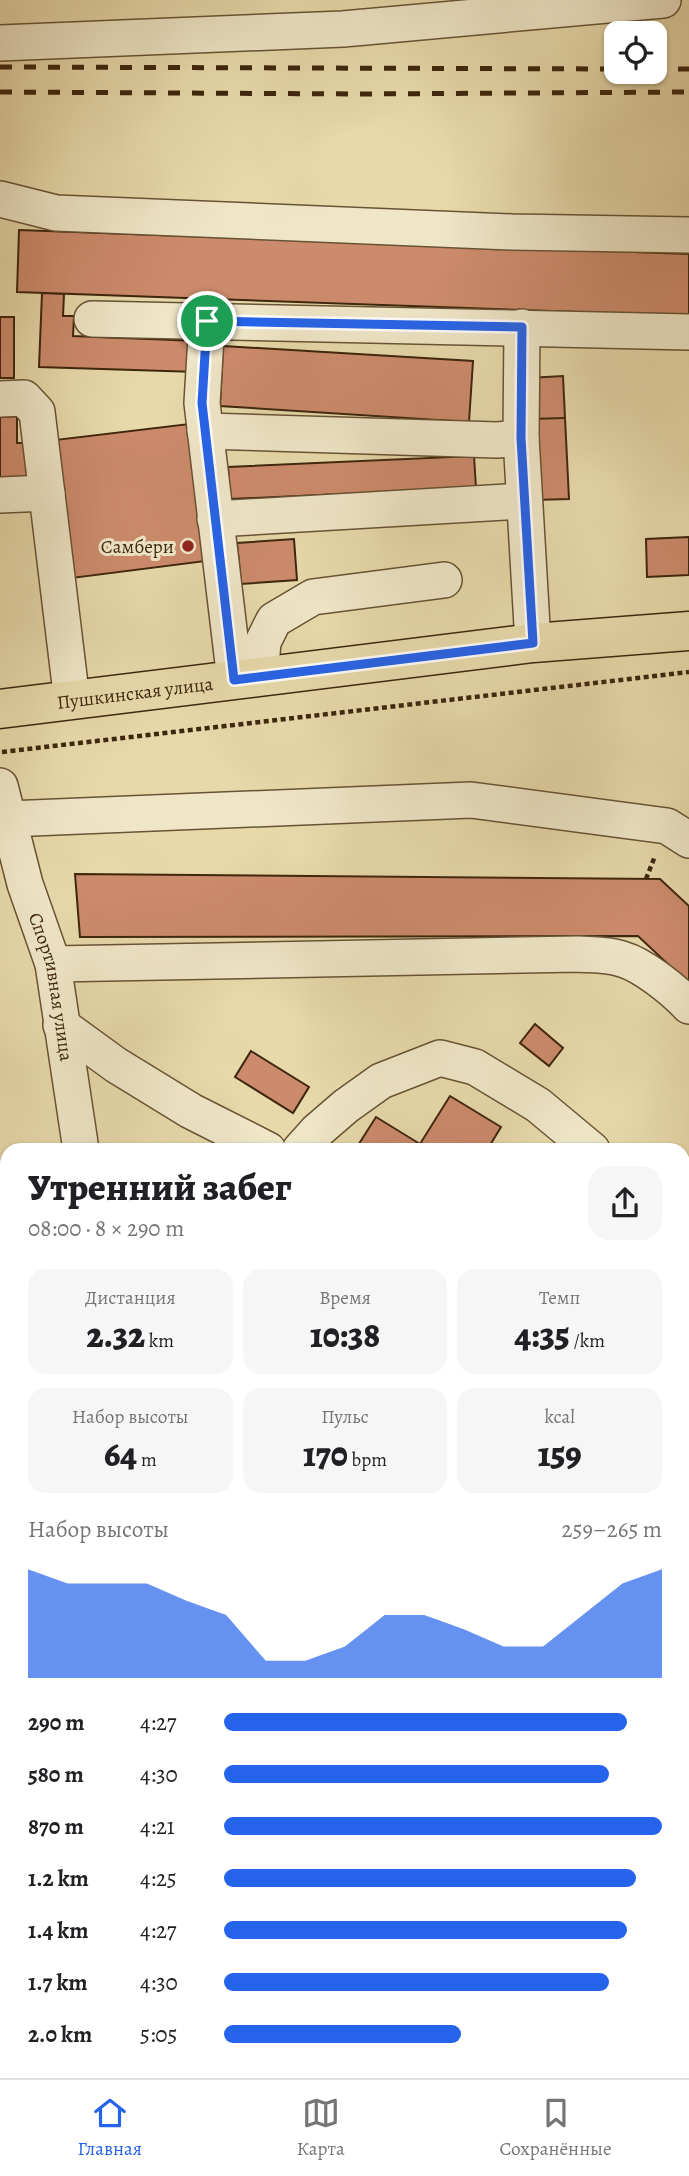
<!DOCTYPE html>
<html lang="ru">
<meta charset="utf-8">
<style>
:root{--surface:#fff;--page:#f6f6f6;--text:#202124;--muted:#757577;--line:#e0e0e0;--accent:#2563eb}
body{margin:0;font-family:Alegreya,serif;background:var(--page);color:var(--text);height:100vh;display:flex;flex-direction:column;font-size:26px;white-space:nowrap}
*{box-sizing:border-box;margin:0}
p{font-size:23px;color:var(--muted)}
.icon{flex:none;width:38px;height:38px;fill:none;stroke:currentColor;stroke-width:2;stroke-linecap:round;stroke-linejoin:round}
.map{position:relative;flex:1;overflow:hidden}
.sheet{position:absolute;left:0px;top:1143px;width:690px;height:936px;display:flex;flex-direction:column;background:var(--surface);border-radius:21px 21px 0 0;box-shadow:0 2px 5px #0004}
.sheet>*{flex:none}
.buttons{position:absolute;left:604px;top:21px;display:grid;gap:14px}
.buttons a{display:grid;place-items:center;width:63px;height:63px;border-radius:14px;background:var(--surface);box-shadow:0 2px 5px #0004;font-size:35px}
.pin{position:absolute;display:grid;place-items:center;width:60px;height:60px;color:#fff;margin:-30px;border:4px solid #fff;border-radius:50%;box-shadow:0 2px 7px #0007}
.round{display:grid;place-items:center;flex:none;width:74px;height:74px;border-radius:21px;background:var(--page)}
.overview{display:flex;align-items:center;justify-content:space-between;height:119px;padding:0 28px}
h1{font-size:38px;font-weight:800;line-height:52px}
.metrics{display:grid;grid-template-columns:repeat(3,1fr);gap:10px;height:119px;padding:7px 28px}
.metrics div{display:grid;align-content:center;border-radius:18px;background:var(--page);text-align:center}
.metrics b{font-size:35px;font-weight:800}
.metrics small{font-size:19px;font-weight:400}
.metrics p{font-size:19px}
.chart{height:196px;padding:14px 28px}
.chart p{display:flex;justify-content:space-between}
.chart svg{width:100%;height:126px;margin-top:7px;fill:var(--accent);opacity:.7}
ul{padding:0 28px;list-style:none;font-size:23px}
li{display:grid;grid-template-columns:112px 84px 1fr;align-items:center;height:52px}
li i{height:18px;border-radius:9px;background:var(--accent)}
.tab-bar{display:flex;justify-content:space-around;align-items:center;height:98px;border-top:2px solid var(--line);background:var(--surface);font-size:19px;color:var(--muted)}
.tab-bar a{display:grid;justify-items:center;gap:4px}
.tab-bar .on{color:var(--accent)}
.map>svg:first-child{display:block}
</style>
<div class="map">
<svg width="689" height="2078" viewBox="0 0 689 2078">
<rect width="100%" height="100%" fill="#e7d9aa"/>
<filter id="stains"><feTurbulence type="fractalNoise" baseFrequency=".00286" numOctaves="4"/><feColorMatrix values="0 0 0 0 .2 0 0 0 0 .09 0 0 0 0 .02 0 0 0 .5 -.17"/></filter>
<radialGradient id="worn" r=".72"><stop offset=".6" stop-color="#630" stop-opacity="0"/><stop offset="1" stop-color="#630" stop-opacity=".3"/></radialGradient>
<!-- green -->
<path fill="#bdbd83" stroke="#7e7248" stroke-width="2" d="M683,1937h6v53h-6z"/>
<!-- building -->
<path fill="#cc8b6c" stroke="#3e260d" stroke-width="2" d="M19,230l670,24v62l-672,-24z
M42,293l22,1 -1,22h11l-1,20 125,5 -1,31 -158,-5z
M0,317h14v61h-14z
M223,346l250,15 -4,61 -249,-16z
M563,376l2,42 -35,1 -2,-41z
M17,416v27h14l1,36 -32,1v-63z
M565,418l4,81 -35,1 -4,-81z
M189,424l17,137 -134,17 -17,-138z
M474,456l2,32 -246,11 -2,-32z
M689,537v38l-42,2 -1,-38z
M294,539l3,41 -56,4 -4,-41z
M75,874l585,5 29,27v78l-51,-48 -558,1z
M535,1024l28,24 -14,18 -29,-23z
M251,1051l58,36 -16,26 -58,-36z
M450,1096l51,31 -14,23h-132l21,-33 44,27z
M0,1269l7,35v124l-7,1z
M682,1505h7v63h-7z
M0,1516l7,4v31l-7,11z
M682,1811h7v59h-7z"/>
<g fill="none" stroke-linecap="round" stroke-linejoin="round">
<defs>
<g id="minor">
<path d="M0,43l343,-14 320,-29"/>
<path d="M0,199l56,14 456,19 177,3"/>
<path d="M92,319l597,13"/>
<path d="M207,321l-5,82 33,277"/>
<path d="M0,399l24,-1 13,14 35,289"/>
<path d="M205,431l292,9 24,-2 12,205"/>
<path d="M521,438l1,-111"/>
<path d="M0,495l47,-2"/>
<path d="M215,519l308,-18"/>
<path d="M260,677l3,-35 11,-22 39,-23 131,-17"/>
<path id="s1" d="M0,786l25,98 28,80 28,186"/>
<path d="M8,819l463,-19 196,26 22,14"/>
<path d="M53,964l525,-10c14,1 30,0 44,5 21,6 52,31 67,47"/>
<path d="M61,1025l55,40 75,46 77,39"/>
<path d="M300,1150l17,-19 29,-25 35,-25 59,-23 35,9 63,38 54,45"/>
<path d="M0,1442l7,1"/>
<path d="M682,1448l7,1"/>
<path d="M0,1629l7,-15"/>
<path d="M682,1752h7"/>
<path d="M0,2037l7,8"/>
<path d="M682,2059h7"/>
<path d="M271,2072l8,6"/>
<path d="M4,2078l9,-6"/>
</g>
<g id="major">
<path id="s2" d="M0,709l533,-66 156,-12"/>
</g>
</defs>
<!-- minor casing -->
<use href="#minor" stroke="#685334" stroke-width="38"/>
<!-- major casing -->
<use href="#major" stroke="#3e260d" stroke-width="41"/>
<!-- path -->
<path stroke="#3e260d" stroke-width="4.5" stroke-dasharray="5 3.5" stroke-linecap="butt" d="M2,752l687,-80
M646,879l9,-23"/>
<!-- minor -->
<use href="#minor" stroke="#efe6c8" stroke-width="35"/>
<!-- major -->
<use href="#major" stroke="#e7d9aa" stroke-width="38"/>
<!-- rail -->
<path stroke="#3e260d" stroke-width="5" stroke-dasharray="12 12" stroke-linecap="butt" d="M0,67l616,2
M654,69h35
M0,92l359,2 330,-2"/>
</g>
<g fill="none" stroke-linecap="round" stroke-linejoin="round">
<defs>
<path id="route" d="M207,321l315,6 -1,111 12,205 -299,37 -32,-277z"/>
</defs>
<!-- route casing -->
<use href="#route" stroke="#fff" stroke-width="14"/>
<!-- route -->
<use href="#route" stroke="#2563eb" stroke-width="9"/>
</g>
<!-- markers -->
<circle fill="#8f2418" stroke="#efe6c8" stroke-width="2.5" cx="188" cy="546" r="7"/>
<g text-anchor="middle" stroke-width="6" stroke-linejoin="round" paint-order="stroke">
<!-- poi labels -->
<g font-size="19" fill="#3e260d" stroke="#efe6c8" text-anchor="end">
<text x="174" y="553">Самбери</text>
</g>
<!-- street labels -->
<g font-size="19" fill="#3e260d" stroke="#efe6c8">
<text dy="7" stroke="none"><textPath href="#s2" startOffset="136">Пушкинская улица</textPath></text>
<text dy="7" stroke="none"><textPath href="#s1" startOffset="208">Спортивная улица</textPath></text>
</g>
</g>
<rect width="100%" height="100%" filter="url(#stains)"/>
<rect width="100%" height="100%" fill="url(#worn)"/>
</svg>
<div class="buttons">
<a><svg class="icon" aria-label="locate" viewBox="0 0 24 24"><circle cx="12" cy="12" r="6"/><path d="M12 2v4M12 18v4M2 12h4M18 12h4"/></svg></a>
</div>
<div class="pin" style="left:207px;top:321px;background:#1e9e55"><svg class="icon" aria-label="arrive" viewBox="0 0 24 24"><path d="M6 21V4h12l-3 4 3 4H6"/></svg></div>
<section class="sheet">
<div class="overview"><div><h1>Утренний забег</h1><p>08:00 · 8 × 290 m</p></div><a class="round"><svg class="icon" aria-label="share" viewBox="0 0 24 24"><path d="M12 15V3M7 8l5-5 5 5M5 13v7h14v-7"/></svg></a></div>
<div class="metrics">
<div><p>Дистанция</p><b>2.32<small> km</small></b></div>
<div><p>Время</p><b>10:38</b></div>
<div><p>Темп</p><b>4:35<small> /km</small></b></div>
</div>
<div class="metrics">
<div><p>Набор высоты</p><b>64<small> m</small></b></div>
<div><p>Пульс</p><b>170<small> bpm</small></b></div>
<div><p>kcal</p><b>159</b></div>
</div>
<div class="chart"><p><span>Набор высоты</span>259–265 m</p>
<svg viewBox="0 0 160 44" preserveAspectRatio="none"><path d="M0 44V6L10 11L20 11L30 11L40 17L50 22L60 38L70 38L80 33L90 22L100 22L110 27L120 33L130 33L140 22L150 11L160 6V44z"/></svg>
</div>
<ul>
<li><b>290 m</b>4:27<i style="width:92%"></i></li>
<li><b>580 m</b>4:30<i style="width:88%"></i></li>
<li><b>870 m</b>4:21<i style="width:100%"></i></li>
<li><b>1.2 km</b>4:25<i style="width:94%"></i></li>
<li><b>1.4 km</b>4:27<i style="width:92%"></i></li>
<li><b>1.7 km</b>4:30<i style="width:88%"></i></li>
<li><b>2.0 km</b>5:05<i style="width:54%"></i></li>
</ul>
</section>
</div>
<nav class="tab-bar">
<a class="on"><svg class="icon" aria-label="home" viewBox="0 0 24 24"><path d="M3 11l9-7 9 7M6 9v11h12V9"/></svg>Главная</a>
<a><svg class="icon" aria-label="map" viewBox="0 0 24 24"><path d="M3 6l6-2 6 2 6-2v14l-6 2-6-2-6 2zM9 4v14M15 6v14"/></svg>Карта</a>
<a><svg class="icon" aria-label="saved" viewBox="0 0 24 24"><path d="M7 4h10v16l-5-4-5 4z"/></svg>Сохранённые</a>
</nav>
